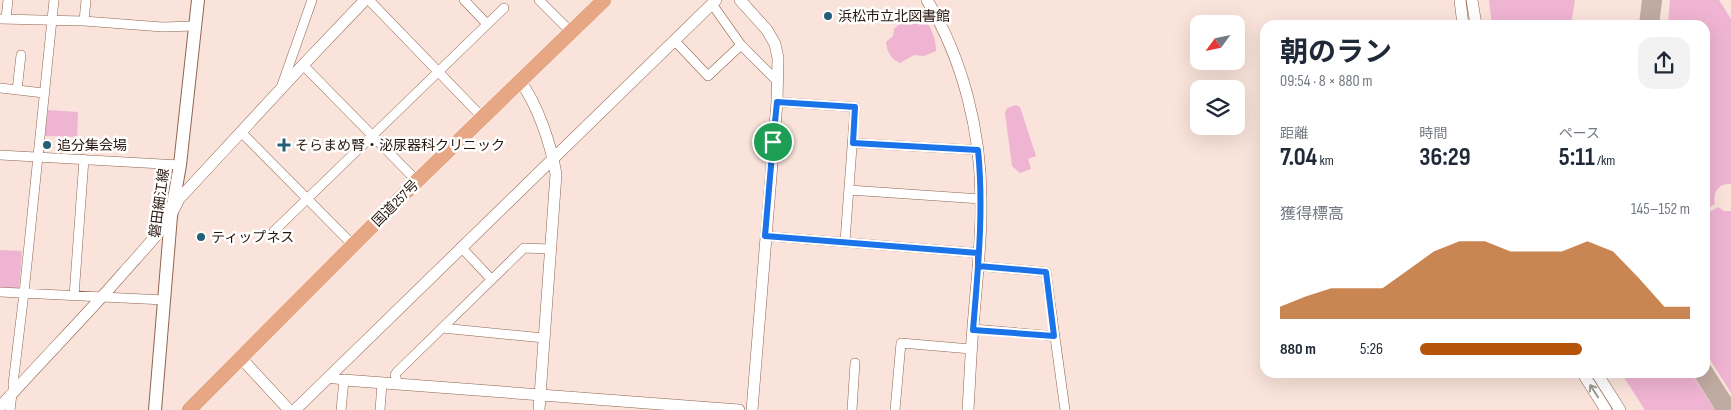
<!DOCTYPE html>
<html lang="ja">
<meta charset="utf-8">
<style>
:root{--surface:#fff;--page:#f2f2f3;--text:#1f2937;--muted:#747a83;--accent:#b45309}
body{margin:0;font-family:"Sofia Sans Condensed","Noto Sans JP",sans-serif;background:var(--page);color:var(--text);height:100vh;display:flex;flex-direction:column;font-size:19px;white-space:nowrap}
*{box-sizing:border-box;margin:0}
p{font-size:16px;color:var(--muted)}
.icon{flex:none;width:28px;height:28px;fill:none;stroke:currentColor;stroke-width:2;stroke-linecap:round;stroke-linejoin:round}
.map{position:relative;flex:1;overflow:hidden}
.panel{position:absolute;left:1260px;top:20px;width:450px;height:358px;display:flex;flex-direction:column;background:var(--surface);border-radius:15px;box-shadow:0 5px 20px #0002}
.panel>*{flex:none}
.needle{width:32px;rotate:237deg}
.fabs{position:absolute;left:1190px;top:15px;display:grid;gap:10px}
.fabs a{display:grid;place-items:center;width:55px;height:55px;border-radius:10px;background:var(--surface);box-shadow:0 5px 20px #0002;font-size:25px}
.pin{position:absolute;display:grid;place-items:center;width:42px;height:42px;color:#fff;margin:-21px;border:2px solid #fff;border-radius:50%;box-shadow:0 1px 5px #0007}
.round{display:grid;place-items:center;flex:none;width:52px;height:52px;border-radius:15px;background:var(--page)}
.head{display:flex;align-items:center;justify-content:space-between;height:85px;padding:0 20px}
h1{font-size:28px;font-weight:700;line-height:38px}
.metrics{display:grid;grid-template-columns:repeat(3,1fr);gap:8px;height:85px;padding:5px 20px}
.metrics div{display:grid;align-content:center}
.metrics b{font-size:25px;font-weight:700}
.metrics small{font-size:14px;font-weight:400}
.metrics p{font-size:14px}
.chart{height:140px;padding:10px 20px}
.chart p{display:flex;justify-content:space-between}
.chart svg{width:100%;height:90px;margin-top:5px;fill:var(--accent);opacity:.7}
ul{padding:0 20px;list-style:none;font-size:16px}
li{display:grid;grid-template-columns:80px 60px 1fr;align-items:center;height:38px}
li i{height:12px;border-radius:6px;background:var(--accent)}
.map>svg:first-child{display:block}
</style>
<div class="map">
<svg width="1731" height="410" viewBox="0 0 1731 410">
<rect width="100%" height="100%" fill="#f9e3da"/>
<!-- green -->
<path fill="#efb4d2" d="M1489,0h86l-4,25h-79z
M1670,0h49l12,19v165c-12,-1 -19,8 -16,20l-10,6v-185h-37z
M917,7c9,12 20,29 19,44l-12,5 -10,-1 -14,8c-9,-4 -13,-11 -14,-21l7,-6 1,-7z
M1016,105l4,2 16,49 -8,3 3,10 -11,4 -8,-7 -7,-53 2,-5z
M48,110l30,2 -1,25 -32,-1z
M1718,207l6,4h7v182l-26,-41v-137z
M0,250l22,1 -3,38 -19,-1z
M1621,373h70l24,37h-70z"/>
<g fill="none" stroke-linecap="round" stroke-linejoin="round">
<!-- taxiway -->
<path stroke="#c0aba2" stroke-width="20" d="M1649,25l3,-25
M1703,372l24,38"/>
<defs>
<path id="minor" d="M369,0l114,118
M464,0l23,24
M539,0l32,32
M712,4l29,41
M0,19l84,2 78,6 33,-1
M6,19l2,-19
M84,21l2,-21
M674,40l34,36 33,-31 35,35
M303,65l114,116
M282,85l30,-85
M0,88l44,5
M17,90l4,-35
M777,102l78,5 -10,134
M241,132l112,113
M853,143l125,7
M0,155l180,10
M849,190l132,9
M274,231l230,-223
M765,236l214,17
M461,247l30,32
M978,266l68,6 19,138
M0,292l164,8
M74,296l10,-137
M442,328l102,10
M973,329l81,7
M327,378l17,2 -3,30
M398,384l-3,-9 2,-3 127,-124 26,1
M14,391l-1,-7 11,-91 30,-293
M10,410l2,-16
M380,410l2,-27
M852,410l3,-47
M895,410l6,-67 70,6"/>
<path id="tertiary" d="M740,0l27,30 8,14 3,14 -1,44 -25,308
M927,0c36,59 54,132 54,200 1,38 -4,77 -7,115 -3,31 -4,63 -6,95
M1460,0l3,25
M1472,0l4,25
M520,81c18,24 31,64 36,93l-17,236
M240,357l49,53
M1582,372l24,38
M1596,372l24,38
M344,380l395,30
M0,407c41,-46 84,-89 124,-135 21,-24 42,-44 55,-73l124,-134 62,-65
M295,410l421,-410"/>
<path id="secondary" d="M155,410l16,-194 9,-51 18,-165"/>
<path id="trunk" d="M189,410l228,-229 187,-181"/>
</defs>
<!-- minor casing -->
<use href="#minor" stroke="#91644e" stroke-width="10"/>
<!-- tertiary casing -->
<use href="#tertiary" stroke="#91644e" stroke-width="12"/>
<!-- secondary casing -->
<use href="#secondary" stroke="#91644e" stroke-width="14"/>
<!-- trunk casing -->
<use href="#trunk" stroke="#fff" stroke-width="16"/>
<!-- minor -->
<use href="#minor" stroke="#fff" stroke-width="9"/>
<!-- tertiary -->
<use href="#tertiary" stroke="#fff" stroke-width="11"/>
<!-- secondary -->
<use href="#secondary" stroke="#fff" stroke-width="12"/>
<!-- trunk -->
<use href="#trunk" stroke="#e7a684" stroke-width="15"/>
</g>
<!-- one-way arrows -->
<defs><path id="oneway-shaft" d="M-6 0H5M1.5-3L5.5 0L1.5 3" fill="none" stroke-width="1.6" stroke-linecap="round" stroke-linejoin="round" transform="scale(1.25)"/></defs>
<use stroke="#9e9692" href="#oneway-shaft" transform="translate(1594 391) rotate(-123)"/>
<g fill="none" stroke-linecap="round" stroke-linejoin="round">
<defs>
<path id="route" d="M773,142l-8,94 213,17v13l68,6 8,64 -81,-6c5,-61 11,-120 5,-180l-125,-7 2,-36 -78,-5 -4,40"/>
</defs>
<!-- route casing -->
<use href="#route" stroke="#fff" stroke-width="10"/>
<!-- route -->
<use href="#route" stroke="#1a73e8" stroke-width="6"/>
</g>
<!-- markers -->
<g fill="#236077" stroke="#fff" stroke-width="2">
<circle cx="828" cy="16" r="5"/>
<circle cx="47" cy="145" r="5"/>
<path d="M281.5 137.5h5v5h5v5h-5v5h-5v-5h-5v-5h5z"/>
<circle cx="201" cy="237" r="5"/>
</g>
<g text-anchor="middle" stroke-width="5" stroke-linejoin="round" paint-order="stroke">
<!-- poi labels -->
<g font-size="14" fill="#27150c" stroke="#fff" text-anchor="start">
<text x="838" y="21">浜松市立北図書館</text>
<text x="57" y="150">追分集会場</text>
<text x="295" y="150">そらまめ腎・泌尿器科クリニック</text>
<text x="211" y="242">ティップネス</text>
</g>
<!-- street labels -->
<g font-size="14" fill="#27150c" stroke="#fff">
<text transform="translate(159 203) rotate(-82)" y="5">磐田細江線</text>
<text transform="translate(395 203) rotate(-45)" y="5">国道257号</text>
</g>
</g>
</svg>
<div class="fabs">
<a><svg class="needle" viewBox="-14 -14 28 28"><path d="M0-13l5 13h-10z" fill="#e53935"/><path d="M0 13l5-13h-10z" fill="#747a83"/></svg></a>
<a><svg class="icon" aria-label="layers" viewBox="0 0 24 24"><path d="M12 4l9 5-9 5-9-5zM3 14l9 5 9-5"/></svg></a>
</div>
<div class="pin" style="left:773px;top:142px;background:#1e9e55"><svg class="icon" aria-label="arrive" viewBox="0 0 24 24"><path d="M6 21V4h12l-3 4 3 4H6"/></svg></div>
<section class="panel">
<div class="head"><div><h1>朝のラン</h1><p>09:54 · 8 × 880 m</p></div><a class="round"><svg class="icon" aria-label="share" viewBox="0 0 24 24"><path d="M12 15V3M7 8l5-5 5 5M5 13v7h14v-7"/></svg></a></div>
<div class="metrics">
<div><p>距離</p><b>7.04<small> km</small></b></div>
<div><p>時間</p><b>36:29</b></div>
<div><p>ペース</p><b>5:11<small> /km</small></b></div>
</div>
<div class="chart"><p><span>獲得標高</span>145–152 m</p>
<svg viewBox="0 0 160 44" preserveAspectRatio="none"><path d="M0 44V38L10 33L20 29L30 29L40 29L50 20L60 11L70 6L80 6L90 11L100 11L110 11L120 6L130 11L140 24L150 38L160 38V44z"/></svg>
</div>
<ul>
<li><b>880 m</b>5:26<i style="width:60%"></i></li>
</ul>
</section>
</div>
